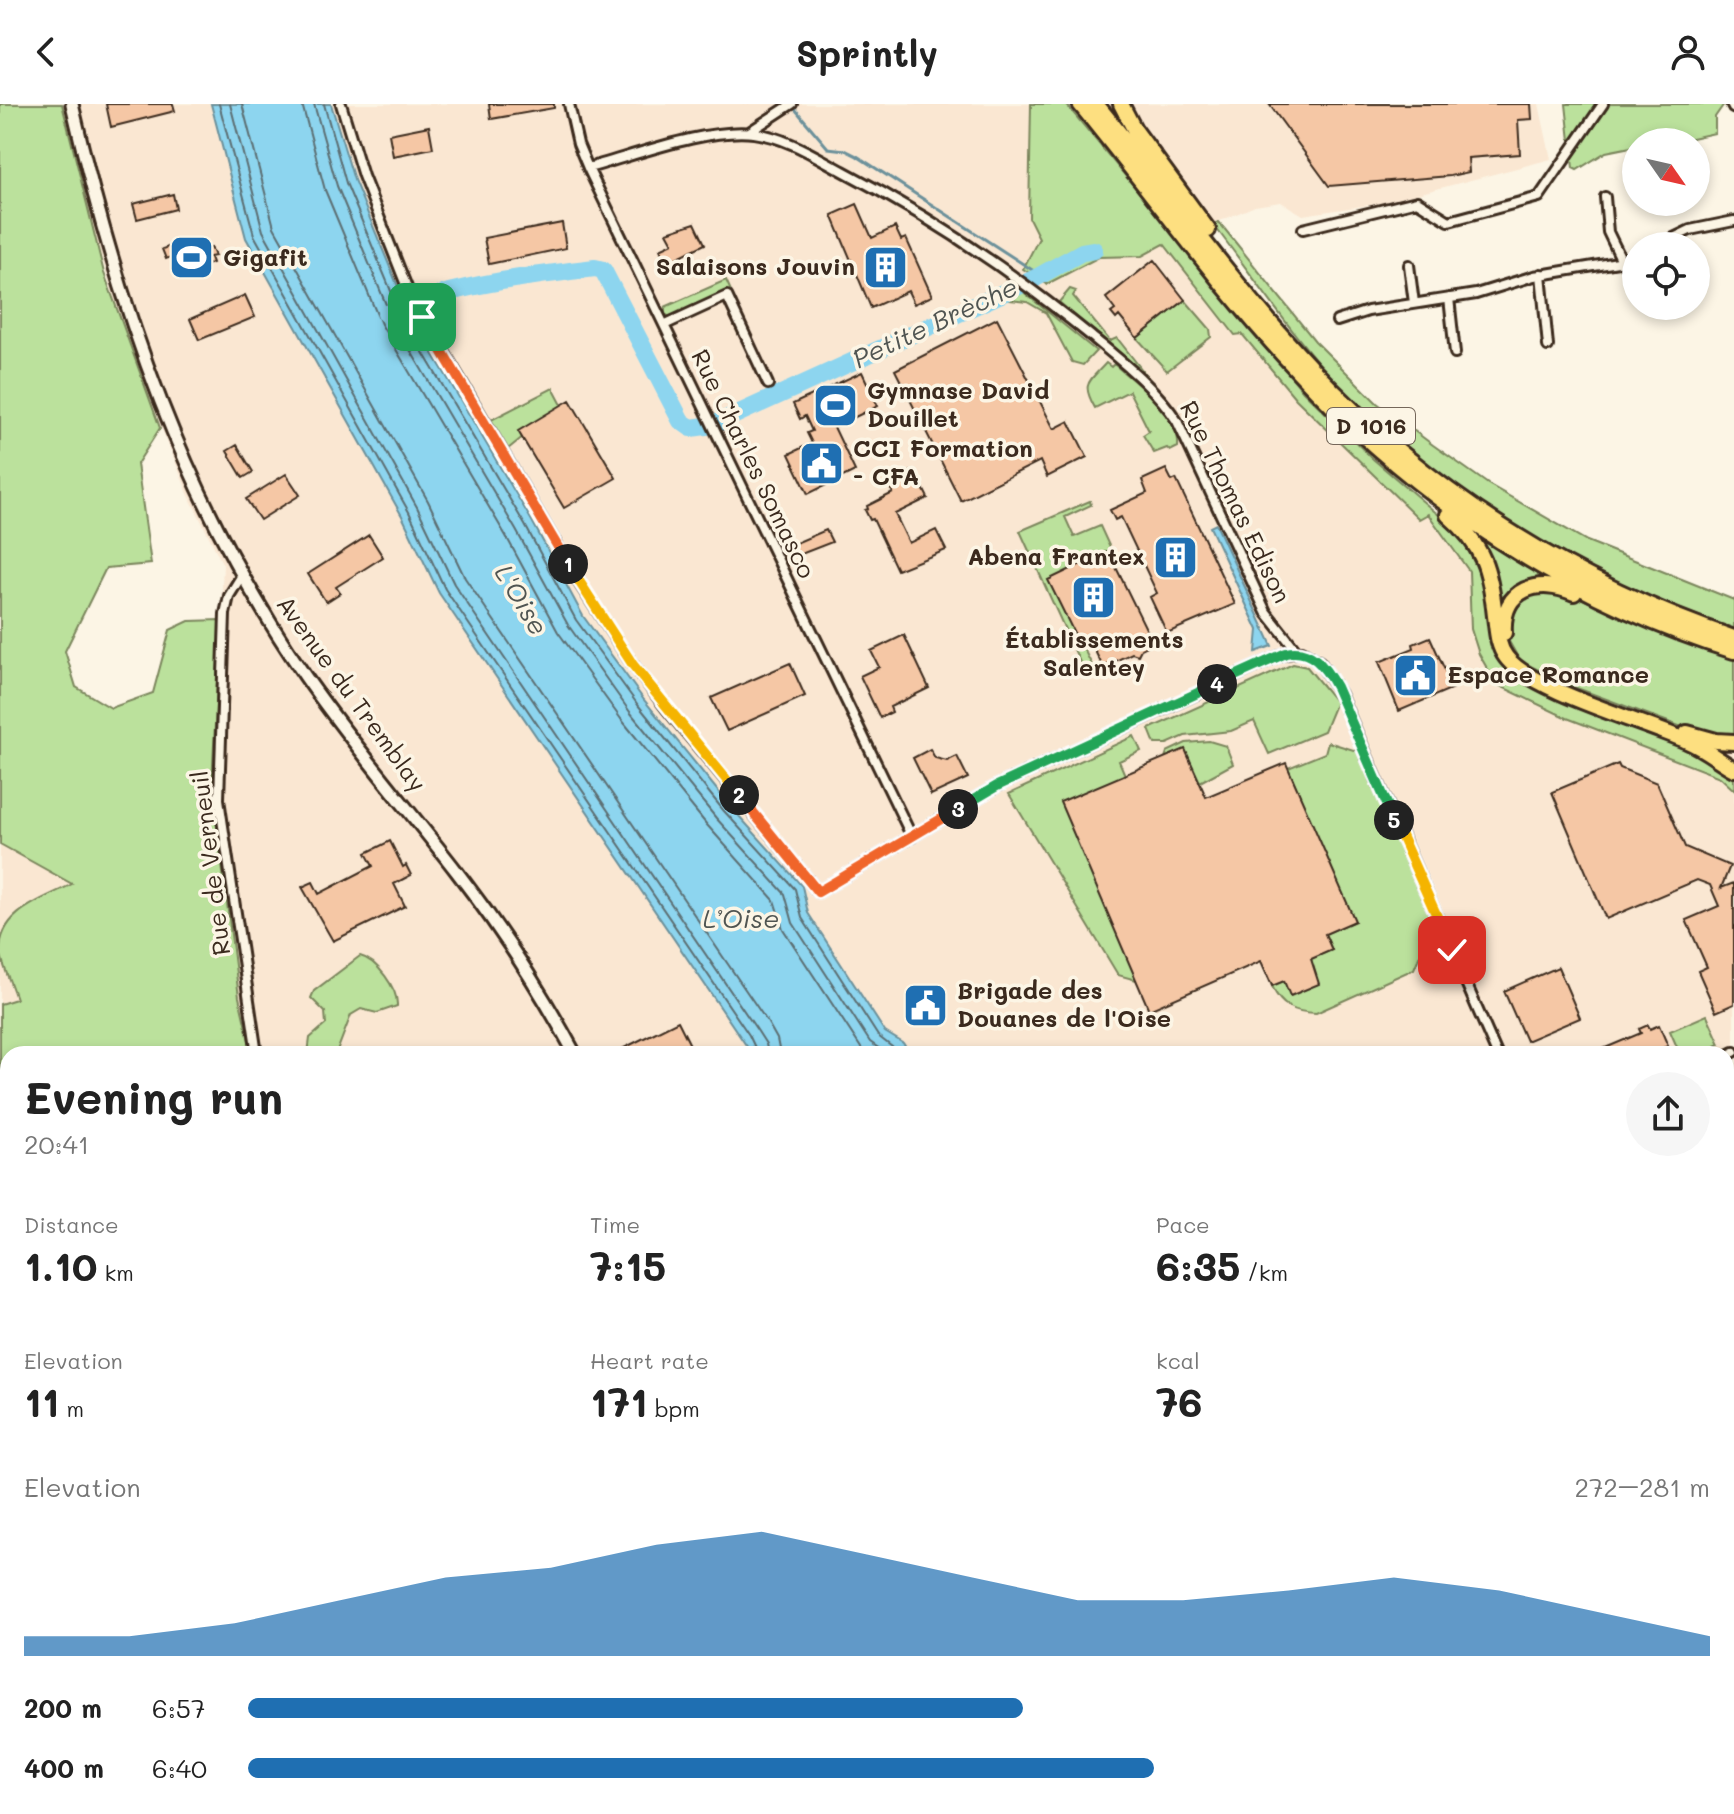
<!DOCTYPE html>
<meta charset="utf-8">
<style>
:root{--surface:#fff;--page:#f6f6f6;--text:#222;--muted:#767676;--accent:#1f6fb2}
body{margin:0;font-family:Mali,sans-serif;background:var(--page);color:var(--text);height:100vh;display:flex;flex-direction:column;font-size:30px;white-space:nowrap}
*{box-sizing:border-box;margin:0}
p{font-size:26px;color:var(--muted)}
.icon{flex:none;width:44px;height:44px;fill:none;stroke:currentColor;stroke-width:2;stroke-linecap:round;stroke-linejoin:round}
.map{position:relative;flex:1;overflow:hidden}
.side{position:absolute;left:0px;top:942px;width:1734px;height:768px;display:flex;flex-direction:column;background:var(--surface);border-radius:24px 24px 0 0;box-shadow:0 4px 12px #0003}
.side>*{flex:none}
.needle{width:52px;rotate:124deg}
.fabs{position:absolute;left:1622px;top:24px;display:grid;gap:16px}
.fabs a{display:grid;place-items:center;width:88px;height:88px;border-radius:50%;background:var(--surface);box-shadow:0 4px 12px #0003;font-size:40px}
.pin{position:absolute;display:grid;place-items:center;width:68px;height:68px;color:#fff;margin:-34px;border-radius:16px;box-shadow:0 4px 12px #0006}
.km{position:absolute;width:40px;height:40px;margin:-20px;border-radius:50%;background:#222;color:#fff;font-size:22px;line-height:40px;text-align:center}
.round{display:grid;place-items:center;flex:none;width:84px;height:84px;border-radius:42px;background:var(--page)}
.head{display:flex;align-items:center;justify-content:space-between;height:136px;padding:0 24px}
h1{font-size:44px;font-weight:700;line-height:60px}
.figures{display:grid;grid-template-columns:repeat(3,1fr);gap:12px;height:136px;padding:8px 24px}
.figures div{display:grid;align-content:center}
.figures b{font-size:40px;font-weight:700}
.figures small{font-size:22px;font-weight:400}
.figures p{font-size:22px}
.chart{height:224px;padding:16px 24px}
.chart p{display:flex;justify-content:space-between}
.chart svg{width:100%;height:144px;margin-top:8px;fill:var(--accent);opacity:.7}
ul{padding:0 24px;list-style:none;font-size:26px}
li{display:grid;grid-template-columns:128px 96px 1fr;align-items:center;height:60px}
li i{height:20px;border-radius:10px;background:var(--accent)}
header{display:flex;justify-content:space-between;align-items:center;height:104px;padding:0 24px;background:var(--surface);font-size:36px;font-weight:700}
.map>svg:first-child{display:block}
</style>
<header><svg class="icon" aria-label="back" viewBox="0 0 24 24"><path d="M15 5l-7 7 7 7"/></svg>Sprintly<svg class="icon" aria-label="person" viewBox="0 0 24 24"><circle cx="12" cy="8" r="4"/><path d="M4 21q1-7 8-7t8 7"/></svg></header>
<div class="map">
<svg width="1734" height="1710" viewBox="0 0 1734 1710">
<rect width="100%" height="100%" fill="#fcf5e5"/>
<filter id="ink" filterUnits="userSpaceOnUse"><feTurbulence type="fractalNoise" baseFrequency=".0125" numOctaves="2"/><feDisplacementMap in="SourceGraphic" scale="16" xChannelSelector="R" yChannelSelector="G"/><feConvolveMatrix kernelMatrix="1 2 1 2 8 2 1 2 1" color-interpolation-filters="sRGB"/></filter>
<g filter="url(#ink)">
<!-- built -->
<path fill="#fae7d2" d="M62,0h149l35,134 156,278 37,77 313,461h-500l-13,-57 -27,-211 11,-221 -34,-69 -58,-144 -42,-135z
M331,0h735l109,131 139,177 113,102 42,57 28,113 103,43 111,7 23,-11v921l-8,-1v-589h-816l-7,-11 -18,-11 -77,-119 -6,-27 -72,-80 -86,-106 -61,-84 -51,-95 -124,-210 -54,-131z
M1108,0h431l12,55 -168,44 -80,12 -22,-13 -26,4 -42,18 -63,-84 -16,-29 -19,2z
M0,687l89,71 -81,192 -8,107z
M0,1364l8,9v329l76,8h-84z
M912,1702h136l1,8h-134z"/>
<!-- green -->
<path fill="#bbe19c" stroke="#7b865d" stroke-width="2" d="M0,0h62l42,169 56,155 -23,36 14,100 -45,4 -41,83 11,36 35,21 42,-15 17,-63 19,-9 31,-1 -8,166 27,211 13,57h-244v448l-8,-9v-489l16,-5c-5,-16 -13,-32 -16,-48 0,-41 45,-52 72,-67l-72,-40z
M1031,0h35l237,287 70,68 87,74 20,42 26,90 179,81 35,18 14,16v10l-14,-13 -153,-59 -71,-34 -17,-30 -8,-25 -2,-58 -41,-57 -9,5 -123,-120 -54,-65 -7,1 -71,-91 -22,12 -43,1 -52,27 -24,-15 16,-31 -10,-20z
M1566,0h158l-9,13v16l-42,9h-37v4l-30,6 -29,18 -4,-2z
M1219,118l96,119 62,62 56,42 55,39 99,57 147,59v30c-44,-18 -91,-34 -134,-57 -91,-47 -184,-108 -256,-182 -49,-51 -88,-111 -131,-167z
M726,176l5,11 -61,26 -5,-3v-7z
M1070,185l6,2 -3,5 37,45 7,-3 33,42 -91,-78z
M1021,186l75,61 -13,14 -11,-3 -26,-49 -19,-11 -26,-3z
M1185,196l25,29 1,8 -44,34 -30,-33z
M1106,259l5,4 3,-3c22,20 67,50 64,83l-8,4 -3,-3 -13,5 -11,-18 6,-4 -20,-40 -34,17c-14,-25 -7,-25 11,-45z
M553,284l9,17 -54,44 -17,-29z
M1090,397l1,4 -26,12 9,20 26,-11 11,24 -62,31 43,84 -9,4 -63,-138z
M1479,430l71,45 -17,2 -32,32 -24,-76z
M1564,487l116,50 54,16v80l-36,-4 -124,-46 -54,-26 -13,-23v-20l19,-25z
M1293,560l14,3 29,35 -12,29 -55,23 -15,-33 -23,10 -46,5 -18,8h-12l-6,-15z
M1134,632l7,15 -22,10 6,14 11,205 -18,-5 -109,-181z
M1209,637l17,5 7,18 -33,18 -15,-32 -20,8 2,-6 19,-9z
M1328,638l29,9 86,195 -23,9 -6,14 -98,44c-22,-1 -35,-6 -44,-27l12,-5 7,15 27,-12 -7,-25 21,-9 -7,-16 29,-13 -66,-153 37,-15z
M360,852c17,4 38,33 37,50l-20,7 -16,-4 -10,6 -15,39h-28l2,-16 16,-14 -1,-12 -14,-14 3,-7z
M1707,911l13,29 -21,10h-19l-10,-23z
M8,1467v187l-8,-2v-184z
M1734,1562v148h-48l3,-8h37v-125l2,-10z
M8,1699v3h75l2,8h-80z
M119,1702h88l1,6 -87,2z
M1178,1702h440v8h-438z"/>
<!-- water -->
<path fill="#8dd5ef" stroke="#6c919b" stroke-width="2" d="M211,0h120l23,76 54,131 124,210 51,95 61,84 86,106 72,80 6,27 77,119 18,11 7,11h-158l-313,-461 -37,-77 -156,-278z
M1216,420l56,122 -16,6 2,-22 -48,-103z
M1053,1702h120l1,8h-119z"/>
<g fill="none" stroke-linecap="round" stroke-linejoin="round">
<!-- shore -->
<path stroke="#5c6e72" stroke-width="2" d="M219,0l35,131 155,277 36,77 304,446 9,19
M230,0l33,127 154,276 37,77 303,446 9,14 2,10
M242,0l32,123 154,274 37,77 303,445 9,16 3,15
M302,0l23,86 56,134 125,212 52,96 63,87 86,106 67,75 9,29 82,125
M314,0l23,82 55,133 124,211 52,95 62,87 86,106 69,76 8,29 77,119 17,12
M324,0l22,79 55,132 124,210 51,95 62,85 86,106 71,78 7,29 76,118 23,18"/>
<!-- stream -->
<path stroke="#6c919b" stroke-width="3" d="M795,5l33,39 17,2 12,6 183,119"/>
<!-- river -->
<path stroke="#8dd5ef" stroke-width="18" d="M386,210c27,-3 40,-16 63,-22 48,-12 97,-18 146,-24l8,2 78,151 10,7 22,-3 321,-146 48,-27 12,-2"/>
</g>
<!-- building -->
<path fill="#f5c7a5" stroke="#3b2a1e" stroke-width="2" d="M106,0h67l2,7 -64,16z
M489,0h65v4l-63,11z
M1269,0h262l1,15 -14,1 2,34 -52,4 1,14 -19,4 -121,10z
M429,22l4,22 -40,8 -4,-22z
M173,90l3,15 -39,10 -4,-15z
M857,100l15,34 23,-11 6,13 5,-2 26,58 -18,8 -6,-13 -37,17 -39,-93z
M562,119l4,25 -77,16 -5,-26z
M695,119l10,21 -39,19 -6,-14 13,-6 -6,-11z
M189,136l4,8 12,-4 2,5 4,-2 4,9 -5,1 2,6 -32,12 -7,-19 -7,3 -4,-10z
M1154,156l31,40 -48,38 -18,-22 -3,3 -5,-6 4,-3 -9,-12z
M245,191l10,22 -56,23 -9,-21z
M997,214l57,111 15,-8 18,36 -40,20 -7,-16 -79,40 -66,-131z
M862,268l16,34 -44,21 21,44 -47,23 -19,-40 23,-11 -5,-10 5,-2 -7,-15 -5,3 -7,-15z
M570,296l46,78 -52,30 -46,-77z
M237,341l16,27 -10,6 -16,-27z
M1166,365l6,12 4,-2 59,125 -68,29 -17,-36 7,-4 -36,-76 -6,3 -5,-10 37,-17 -5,-13z
M914,366l14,28 -33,16 14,29 27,-13 10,20 -49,20 -24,-51 -3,1 -5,-10 3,-1 -1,-3 26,-13 -5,-11z
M286,370l14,21 -40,25 -14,-21z
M826,426l6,12 -36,14 -5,-11z
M369,431l14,22 -47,30 4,6 -14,9 -18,-28z
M1108,447l45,92 -12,6 -3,6 -6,-2 -29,14 -16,-32 -10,4 -29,-59z
M904,531l25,53 -39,19 2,5 -12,6 -20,-42 19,-9 -8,-16z
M1430,533l23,51 -54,23 -20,-49 35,-14 -1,-4z
M790,559l15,33 -78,35 -16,-33z
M930,645l5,9 12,3 10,-5 11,22 -37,17 -18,-37z
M1185,645l21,48 80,-34 69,158 -30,13 7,16 -21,9 8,25 -29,12 -6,-15 -12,5 -11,-25 -112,49 -89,-208z
M1618,660l2,4 37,15 28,64 45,19 -9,22 13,-5v121l-18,8 -18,-41 9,-4 -21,-47 33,-14 -9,-21 -13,-5 -91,39 -54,-127z
M390,737l13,26 3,-2 5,10 -17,9 11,22 -72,35 -31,-54 11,-5 6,12 54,-28 -7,-13z
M1558,863l22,51 -54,23 -22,-50z
M678,917l13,26 -14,7h-52l-3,-5z
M1648,921l2,4 9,-4 9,21 -20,8h-57l50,-21 -2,-4z
M1726,988h8v138l-8,1z"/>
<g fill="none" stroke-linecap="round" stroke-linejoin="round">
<defs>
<path id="street" d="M341,0l22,72 45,114 173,296 47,72 38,50 152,184 179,-106 284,-131 21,-4 18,11 20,32 157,360
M569,0l9,40 10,24 324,669
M749,28l43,-28
M588,64c45,-12 120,-41 166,-35 32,4 61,23 89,38 88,46 171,102 248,165 31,26 64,51 86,85l89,191 31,39
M1605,93l3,35 15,31
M1303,125l114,-28 32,20 90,-24 64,-93
M1657,142l33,-16 44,-9
M1409,161l5,38
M1541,170l7,72
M1449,194l6,55
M1337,217l31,-10 108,-17 58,-18 102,-17
M664,221l63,-29 41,88
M242,471l-13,21 -4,18 -6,185 38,255
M1726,952l8,-4
M1726,1185l8,-4
M1726,1378l8,-32
M237,1702l2,8
M529,1702v8
M636,1710l5,-8
M849,1710v-8
M1650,1710l1,-8"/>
<path id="secondary" d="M72,0c47,206 112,396 233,572 47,68 101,130 152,196 44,57 84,119 118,182
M1733,0l1,3
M921,1702l2,8"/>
<path id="highway" d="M1080,0c73,89 140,184 219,268 118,127 269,228 435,279
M1096,0c71,87 137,181 214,263 117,125 263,216 424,271
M1121,0l13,25 74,101
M1448,411c36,31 42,55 47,101 2,14 2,29 11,41 24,33 139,65 181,84 17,7 31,19 47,28
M1504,529c-3,-45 35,-56 70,-40
M1687,629l29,8 18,1"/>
</defs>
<!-- street casing -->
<use href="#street" stroke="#3b2a1e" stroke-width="14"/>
<!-- secondary casing -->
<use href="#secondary" stroke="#3b2a1e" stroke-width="17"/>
<!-- highway casing -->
<use href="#highway" stroke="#3b2a1e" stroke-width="20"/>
<!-- street -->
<use href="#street" stroke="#fcf5e5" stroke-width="8"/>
<!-- secondary -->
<use href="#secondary" stroke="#fcf5e5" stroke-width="11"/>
<!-- highway -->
<use href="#highway" stroke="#fddf80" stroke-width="14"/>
<!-- rail -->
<path stroke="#3b2a1e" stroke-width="3" d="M1726,1170l8,-5
M1726,1300l8,-32
M1635,1710l1,-8"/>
</g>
</g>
<g fill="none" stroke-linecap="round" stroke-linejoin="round" filter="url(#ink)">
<defs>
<path id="split-1" d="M422,213l146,247"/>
<path id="split-2" d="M568,460l65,101 106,130"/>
<path id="split-3" d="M739,691l79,97 140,-83"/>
<path id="split-4" d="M958,705l39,-23 220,-102"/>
<path id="split-5" d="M1217,580l69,-31c25,-6 39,14 50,34l58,133"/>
<path id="split-6" d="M1394,716l58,130"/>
</defs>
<!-- split-1 casing -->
<use href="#split-1" stroke="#fff" stroke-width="16"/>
<!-- split-2 casing -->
<use href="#split-2" stroke="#fff" stroke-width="16"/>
<!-- split-3 casing -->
<use href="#split-3" stroke="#fff" stroke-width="16"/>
<!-- split-4 casing -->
<use href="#split-4" stroke="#fff" stroke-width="16"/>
<!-- split-5 casing -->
<use href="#split-5" stroke="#fff" stroke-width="16"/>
<!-- split-6 casing -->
<use href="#split-6" stroke="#fff" stroke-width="16"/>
<!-- split-1 -->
<use href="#split-1" stroke="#f0652b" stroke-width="10"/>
<!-- split-2 -->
<use href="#split-2" stroke="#f5b400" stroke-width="10"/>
<!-- split-3 -->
<use href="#split-3" stroke="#f0652b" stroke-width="10"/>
<!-- split-4 -->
<use href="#split-4" stroke="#22a559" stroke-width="10"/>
<!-- split-5 -->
<use href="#split-5" stroke="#22a559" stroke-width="10"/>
<!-- split-6 -->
<use href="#split-6" stroke="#f5b400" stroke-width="10"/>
</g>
<!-- icons -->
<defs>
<symbol id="stadium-square" viewBox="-11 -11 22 22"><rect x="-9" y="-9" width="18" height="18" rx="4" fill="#1f6fb2" stroke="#fcf5e5"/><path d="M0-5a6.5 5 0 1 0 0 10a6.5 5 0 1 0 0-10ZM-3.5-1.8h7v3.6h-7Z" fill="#fff"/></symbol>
<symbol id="building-square" viewBox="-11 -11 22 22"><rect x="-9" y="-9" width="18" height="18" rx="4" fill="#1f6fb2" stroke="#fcf5e5"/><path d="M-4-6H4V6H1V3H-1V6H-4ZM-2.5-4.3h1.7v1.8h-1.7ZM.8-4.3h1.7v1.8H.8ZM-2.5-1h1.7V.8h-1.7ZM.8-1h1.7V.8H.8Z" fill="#fff"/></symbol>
<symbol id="civic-square" viewBox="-11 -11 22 22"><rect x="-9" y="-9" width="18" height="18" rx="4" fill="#1f6fb2" stroke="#fcf5e5"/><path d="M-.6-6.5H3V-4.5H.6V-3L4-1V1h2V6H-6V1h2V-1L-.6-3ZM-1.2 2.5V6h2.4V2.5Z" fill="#fff"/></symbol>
</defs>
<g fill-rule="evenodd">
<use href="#stadium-square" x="166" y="128" width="51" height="51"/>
<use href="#building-square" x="860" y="138" width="51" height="51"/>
<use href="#stadium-square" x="810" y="276" width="51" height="51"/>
<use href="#civic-square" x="796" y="334" width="51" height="51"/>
<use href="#building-square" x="1150" y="428" width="51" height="51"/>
<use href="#building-square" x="1068" y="468" width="51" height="51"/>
<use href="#civic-square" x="1390" y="546" width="51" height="51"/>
<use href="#civic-square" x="900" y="876" width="51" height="51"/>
</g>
<g text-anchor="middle" stroke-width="7" stroke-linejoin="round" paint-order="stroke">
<!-- shield labels -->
<rect fill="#fcf5e5" stroke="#75675a" stroke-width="2" x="1327" y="304" width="88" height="36" rx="6"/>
<g font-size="22" font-weight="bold" fill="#3b2a1e">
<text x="1371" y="330">D 1016</text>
</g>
<!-- poi labels -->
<g font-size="24" font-weight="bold" fill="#3b2a1e" stroke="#fcf5e5" text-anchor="start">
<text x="223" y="162">Gigafit</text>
<text x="855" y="171" text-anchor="end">Salaisons Jouvin</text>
<text x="867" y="295">Gymnase David<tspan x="867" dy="28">Douillet</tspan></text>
<text x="853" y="353">CCI Formation<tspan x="853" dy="28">- CFA</tspan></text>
<text x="1145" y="461" text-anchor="end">Abena Frantex</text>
<text x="1094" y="544" text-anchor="middle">Établissements<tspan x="1094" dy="28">Salentey</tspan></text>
<text x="1447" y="579">Espace Romance</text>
<text x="957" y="895">Brigade des<tspan x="957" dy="28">Douanes de l'Oise</tspan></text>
</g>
<!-- street labels -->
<g font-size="24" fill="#3b2a1e" stroke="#fcf5e5">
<text transform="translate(753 360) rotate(64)" y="8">Rue Charles Somasco</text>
<text transform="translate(1235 398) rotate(64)" y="8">Rue Thomas Edison</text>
<text transform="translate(351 590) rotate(54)" y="8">Avenue du Tremblay</text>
<text transform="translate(211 759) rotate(-97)" y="8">Rue de Verneuil</text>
</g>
<!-- water labels -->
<g font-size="26" font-style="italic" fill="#505552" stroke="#fcf5e5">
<text transform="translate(935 219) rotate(-25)" y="9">Petite Brèche</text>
<text transform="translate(521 496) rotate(59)" y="9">L'Oise</text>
<text x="741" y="824">L’Oise</text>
</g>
</g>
</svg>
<div class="fabs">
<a><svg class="needle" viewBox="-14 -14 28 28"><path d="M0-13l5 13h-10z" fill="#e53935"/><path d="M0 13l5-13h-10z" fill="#767676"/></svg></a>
<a><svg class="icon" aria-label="locate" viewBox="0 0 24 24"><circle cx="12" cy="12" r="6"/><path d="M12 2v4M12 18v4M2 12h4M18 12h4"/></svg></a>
</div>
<div class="pin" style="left:422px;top:213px;background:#1e9e55"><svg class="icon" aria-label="arrive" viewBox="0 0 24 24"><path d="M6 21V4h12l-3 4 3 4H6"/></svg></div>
<div class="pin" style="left:1452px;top:846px;background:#d93025"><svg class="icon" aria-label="check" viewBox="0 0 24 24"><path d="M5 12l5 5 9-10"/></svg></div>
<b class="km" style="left:568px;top:460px">1</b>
<b class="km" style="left:739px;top:691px">2</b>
<b class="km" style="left:958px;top:705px">3</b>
<b class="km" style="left:1217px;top:580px">4</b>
<b class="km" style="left:1394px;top:716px">5</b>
<section class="side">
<div class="head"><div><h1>Evening run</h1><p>20:41</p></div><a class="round"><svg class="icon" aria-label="share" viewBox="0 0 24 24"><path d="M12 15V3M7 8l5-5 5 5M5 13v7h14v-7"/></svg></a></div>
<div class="figures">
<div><p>Distance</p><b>1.10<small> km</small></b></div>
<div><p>Time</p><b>7:15</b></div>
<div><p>Pace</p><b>6:35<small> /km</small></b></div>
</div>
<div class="figures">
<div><p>Elevation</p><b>11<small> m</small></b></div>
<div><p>Heart rate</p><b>171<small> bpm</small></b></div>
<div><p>kcal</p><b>76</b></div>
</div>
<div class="chart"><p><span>Elevation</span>272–281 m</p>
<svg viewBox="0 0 160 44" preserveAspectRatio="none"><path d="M0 44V38L10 38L20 34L30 27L40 20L50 17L60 10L70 6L80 13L90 20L100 27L110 27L120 24L130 20L140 24L150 31L160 38V44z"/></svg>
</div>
<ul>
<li><b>200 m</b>6:57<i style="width:53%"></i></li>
<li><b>400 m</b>6:40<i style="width:62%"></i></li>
</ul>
</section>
</div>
